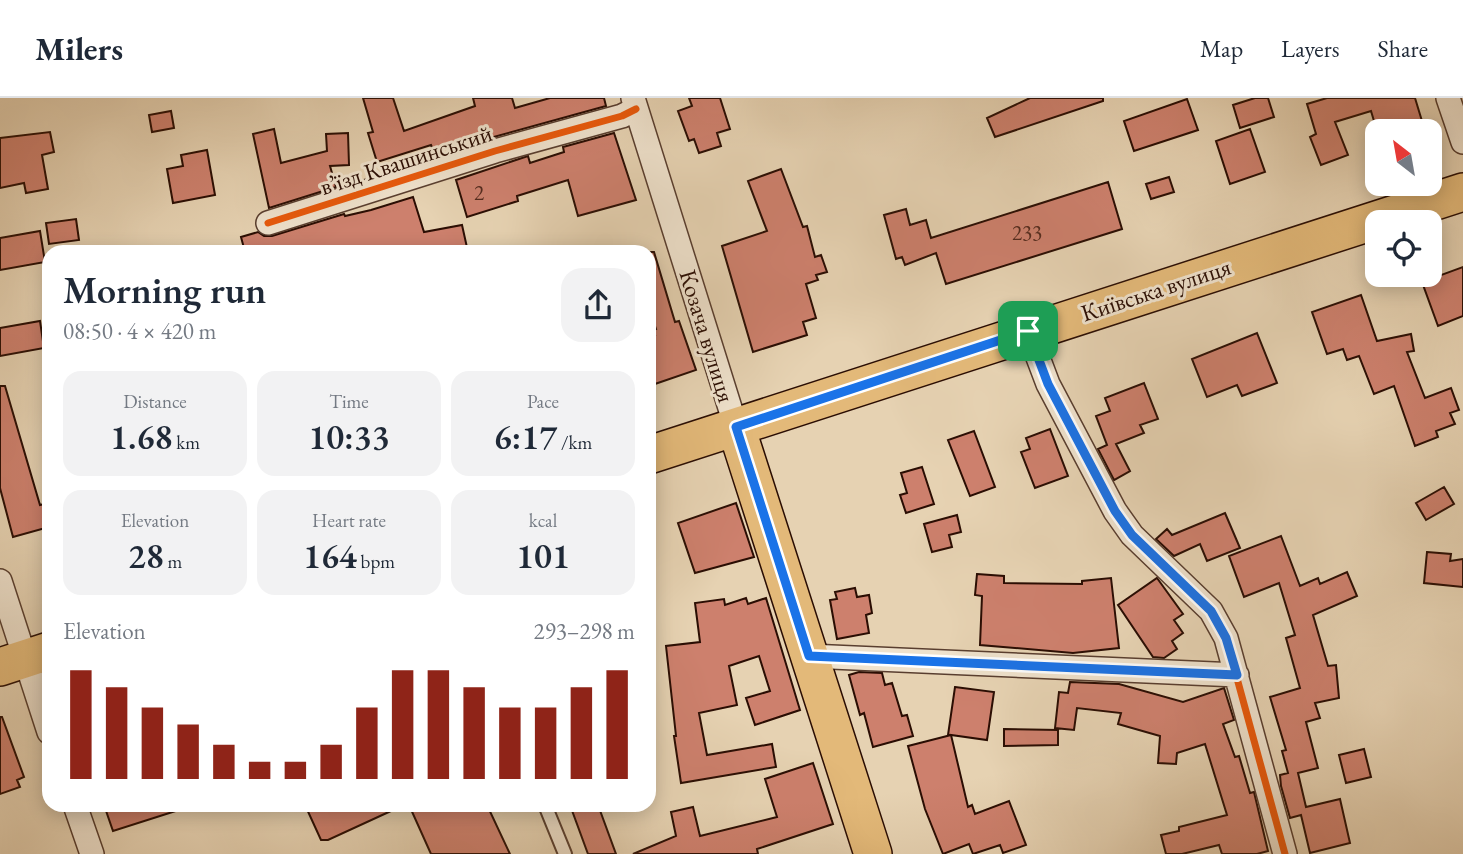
<!DOCTYPE html>
<meta charset="utf-8">
<style>
:root{--surface:#fff;--page:#f2f2f3;--text:#1f2937;--muted:#747a83;--line:#e0e1e3;--accent:#8f2418}
body{margin:0;font-family:"EB Garamond",serif;background:var(--page);color:var(--text);height:100vh;display:flex;flex-direction:column;font-size:26px;white-space:nowrap}
*{box-sizing:border-box;margin:0}
p{font-size:23px;color:var(--muted)}
.icon{flex:none;width:38px;height:38px;fill:none;stroke:currentColor;stroke-width:2;stroke-linecap:round;stroke-linejoin:round}
.map{position:relative;flex:1;overflow:hidden}
.side{position:absolute;left:42px;top:147px;width:614px;height:567px;display:flex;flex-direction:column;background:var(--surface);border-radius:21px;box-shadow:0 4px 18px #0003}
.side>*{flex:none}
.needle{width:46px;rotate:329deg}
.buttons{position:absolute;left:1365px;top:21px;display:grid;gap:14px}
.buttons a{display:grid;place-items:center;width:77px;height:77px;border-radius:14px;background:var(--surface);box-shadow:0 4px 18px #0003;font-size:35px}
.pin{position:absolute;display:grid;place-items:center;width:60px;height:60px;color:#fff;margin:-30px;border-radius:14px;box-shadow:0 4px 10px #0006}
.round{display:grid;place-items:center;flex:none;width:74px;height:74px;border-radius:21px;background:var(--page)}
.summary{display:flex;align-items:center;justify-content:space-between;height:119px;padding:0 21px}
h1{font-size:38px;font-weight:600;line-height:52px}
.metrics{display:grid;grid-template-columns:repeat(3,1fr);gap:10px;height:119px;padding:7px 21px}
.metrics div{display:grid;align-content:center;border-radius:18px;background:var(--page);text-align:center}
.metrics b{font-size:35px;font-weight:600}
.metrics small{font-size:19px;font-weight:400}
.metrics p{font-size:19px}
.chart{height:196px;padding:14px 21px}
.chart p{display:flex;justify-content:space-between}
.chart svg{width:100%;height:126px;margin-top:7px;stroke:var(--accent);stroke-width:6}
header{display:flex;align-items:center;gap:42px;box-sizing:border-box;height:98px;padding:0 35px;background:var(--surface);border-bottom:2px solid var(--line)}
header strong{font-size:33px}
nav{display:flex;gap:38px;margin-inline-start:auto;font-size:24px}
.map>svg:first-child{display:block}
</style>
<header>
<strong>Milers</strong>
<nav><a>Map</a><a>Layers</a><a>Share</a></nav>
</header>
<div class="map">
<svg width="1463" height="756" viewBox="0 0 1463 756">
<rect width="100%" height="100%" fill="#e6d2b2"/>
<filter id="stains"><feTurbulence type="fractalNoise" baseFrequency=".00286" numOctaves="4"/><feColorMatrix values="0 0 0 0 .2 0 0 0 0 .09 0 0 0 0 .02 0 0 0 .5 -.17"/></filter>
<radialGradient id="worn" r=".72"><stop offset=".6" stop-color="#630" stop-opacity="0"/><stop offset="1" stop-color="#630" stop-opacity=".3"/></radialGradient>
<!-- building -->
<path fill="#cd806d" stroke="#2a0d03" stroke-width="2" d="M363,0h30l11,33 71,-25 -2,-8h39l3,10 35,-10h54l2,8 -127,35 -1,-4 -44,15 -3,-7 -54,17 -9,-29 5,-1z
M689,0h31l10,31 -13,4 4,13 -22,7 -5,-14 -5,2 -11,-30 14,-5z
M1030,0h73v3l-108,36 -8,-19z
M1255,0h13l6,19 -34,11 -7,-23z
M1327,0h88l10,33h-48l-6,-20 -36,11 13,33 -27,10 -11,-28 6,-3 -9,-30z
M1187,1l11,31 -64,21 -10,-30z
M171,13l3,17 -22,4 -3,-17z
M274,31l7,34 46,-12 -1,-17 22,-1 1,32 -19,1 6,21 -67,21 -16,-74z
M1250,31l15,43 -35,12 -14,-43z
M50,34l4,20 -12,3 6,34 -22,4 -2,-10 -24,5v-50z
M614,35l22,67 -58,16 -10,-36 -51,16 1,5 -51,16 -11,-37 72,-24 2,7 34,-11 -1,-5z
M207,52l8,45 -42,8 -6,-34 16,-3 -2,-11z
M781,71l22,58 4,-1 8,31 6,-2 6,17 -11,3 2,5 -12,4 10,34 -13,4 4,13 -54,17 -31,-106 45,-15 -19,-50z
M1169,79l5,15 -23,7 -5,-15z
M1108,84l14,47 -176,55 -10,-31 -31,12 -3,-8 -6,2 -12,-44 22,-6 4,16 16,-5 5,18z
M413,99l11,35 38,-7 6,27h-223l-4,-15 17,-5 6,4h8l72,-22 1,2 26,-6z
M76,121l3,21 -30,4 -3,-21z
M40,133l5,31 -45,8v-32z
M649,154h5l21,70 4,-1 17,49 -47,16v-49l6,-2 -2,-5 3,-1 -7,-21z
M1463,169v49l-25,10 -16,-44z
M1361,197l16,46 34,-7 3,17 -7,1 18,46 26,-10 8,22 -9,3 5,11 -19,7 2,6 -23,9 -21,-60 -20,8 -15,-38 -12,4 -4,-11 -16,5 -15,-42z
M40,223l4,27 -44,8v-28z
M1257,235l20,50 -35,13 -5,-11 -30,12 -15,-38z
M1144,285l14,36 -18,6 4,8 -28,11 14,27 -16,9 -16,-31 9,-4 -11,-29 14,-5 -5,-13z
M0,288h5l35,119 9,-2v24l-36,10 -13,-49z
M1050,331l18,47 -33,12 -14,-36 9,-3 -4,-11z
M974,333l21,56 -25,9 -22,-56z
M922,369l12,37 -28,9 -6,-18 7,-2 -6,-20z
M1444,389l10,17 -28,16 -10,-17z
M736,405l18,54 -59,16 -17,-50z
M1225,415l15,35 -33,13 -7,-17 -26,12 -18,-17 11,-10 5,6z
M957,417l4,17 -12,3 3,12 -20,5 -8,-28z
M1281,438l19,50 18,-8 2,6 27,-12 10,24 -44,19 15,51 8,-1 3,33 -24,5 5,15 -14,4 12,46 -20,5 8,34 34,-8 10,44 -40,10 -9,-38 -11,3 -9,-32 -1,-11 8,-2 -6,-22 4,-1 -16,-53 30,-9 -14,-50 9,-3 -16,-52 -35,14 -15,-41z
M1427,454l24,2 -1,7 13,-2v28l-39,-4z
M977,476l27,2v7l78,1v-3l29,-3 8,70 -46,5 -93,-8 2,-49 -7,-1z
M1157,480l26,36 -9,6 9,13 -11,8 5,8 -13,9 -11,-1 -35,-52z
M855,490l2,9 12,-2 3,18 -6,2 3,18 -32,6 -7,-39 7,-1 -2,-7z
M746,500l2,6 18,-6 34,112 -45,15 -9,-27 24,-7 -11,-35 -30,10 8,39 -38,8 8,42 65,-11 4,23 -95,16 -7,-47h2l-10,-90 34,-4 -5,-39 29,-4 1,6z
M859,574l23,1 3,12 7,-2 10,33 5,-1 6,21 -40,11 -9,-34 -4,2 -11,-40z
M1070,584l49,2 64,18 41,-14 10,32 -11,4 12,33 4,-1 11,37 4,-1 14,59 -11,3h-35l-3,-9 -37,9h-16l-5,-19 18,-4v-4l48,-12 -22,-71 -28,9 -1,11 -18,-1 2,-27 -42,-12 3,-11 -44,-5 -3,22 -19,-2 4,-36 9,1z
M955,589l39,5 -7,48 -36,-5 17,72 4,-2 3,9 34,-13 17,44 -23,8 -3,-8 -27,9 -4,-10 -26,10 -18,-45 -17,-63 43,-11h-3z
M0,619h2l22,60 -7,3 3,7 -20,7z
M1004,631l54,1v15l-54,1z
M1364,651l7,28 -25,6 -7,-28z
M813,665l20,61 -76,25 1,5h-125l43,-18 -5,-24 22,-5 7,29 77,-19 -12,-38z
M104,707h78v4l-69,22z
M305,707h99l-76,35h-7z
M409,707h78l23,49h-79z
M570,707h28l18,49h-28z"/>
<g fill="none" stroke-linecap="round" stroke-linejoin="round">
<defs>
<path id="lane" d="M545,707l20,49"/>
<path id="street" d="M633,0l103,329
M1448,0l15,44
M268,125l227,-72 127,-35 14,-7
M1028,233l20,53 67,127 17,24 79,76 15,27 59,216
M0,483l49,151
M809,558l428,19
M75,707l17,49"/>
<path id="primary" d="M736,329l137,427
M649,357l814,-263
M0,569l49,-16"/>
</defs>
<!-- lane casing -->
<use href="#lane" stroke="#593e2f" stroke-width="16"/>
<!-- street casing -->
<use href="#street" stroke="#593e2f" stroke-width="26"/>
<!-- primary casing -->
<use href="#primary" stroke="#2a0d03" stroke-width="40"/>
<!-- lane -->
<use href="#lane" stroke="#efe2cd" stroke-width="12"/>
<!-- street -->
<use href="#street" stroke="#efe2cd" stroke-width="23"/>
<!-- primary -->
<use href="#primary" stroke="#e3b979" stroke-width="37"/>
<defs>
<path id="cycleway" d="M268,125l227,-72 127,-35 14,-7
M1028,233l20,53 67,127 17,24 79,76 15,27 59,216
M809,558l428,19"/>
</defs>
<!-- cycleway casing -->
<use href="#cycleway" stroke="#efe2cd" stroke-width="11"/>
<!-- cycleway -->
<use href="#cycleway" stroke="#e8590c" stroke-width="7"/>
</g>
<g fill="none" stroke-linecap="round" stroke-linejoin="round">
<defs>
<path id="route" d="M1028,233l20,53 67,127 17,24 79,76 15,27 11,37 -428,-19 -73,-229z"/>
</defs>
<!-- route casing -->
<use href="#route" stroke="#fff" stroke-width="14"/>
<!-- route -->
<use href="#route" stroke="#1a73e8" stroke-width="9"/>
</g>
<g text-anchor="middle" stroke-width="6" stroke-linejoin="round" paint-order="stroke">
<!-- number labels -->
<g font-size="21" fill="#532a1e">
<text x="479" y="102">2</text>
<text x="1027" y="142">233</text>
</g>
<!-- street labels -->
<g font-size="24" fill="#2a0d03" stroke="#efe2cd">
<text transform="translate(406 62) rotate(-18)" y="8">в’їзд Квашинський</text>
<text transform="translate(1156 192) rotate(-18)" y="8">Київська вулиця</text>
<text transform="translate(707 238) rotate(73)" y="8">Козача вулиця</text>
</g>
</g>
<rect width="100%" height="100%" filter="url(#stains)"/>
<rect width="100%" height="100%" fill="url(#worn)"/>
</svg>
<div class="buttons">
<a><svg class="needle" viewBox="-14 -14 28 28"><path d="M0-13l5 13h-10z" fill="#e53935"/><path d="M0 13l5-13h-10z" fill="#747a83"/></svg></a>
<a><svg class="icon" aria-label="locate" viewBox="0 0 24 24"><circle cx="12" cy="12" r="6"/><path d="M12 2v4M12 18v4M2 12h4M18 12h4"/></svg></a>
</div>
<div class="pin" style="left:1028px;top:233px;background:#1e9e55"><svg class="icon" aria-label="arrive" viewBox="0 0 24 24"><path d="M6 21V4h12l-3 4 3 4H6"/></svg></div>
<section class="side">
<div class="summary"><div><h1>Morning run</h1><p>08:50 · 4 × 420 m</p></div><a class="round"><svg class="icon" aria-label="share" viewBox="0 0 24 24"><path d="M12 15V3M7 8l5-5 5 5M5 13v7h14v-7"/></svg></a></div>
<div class="metrics">
<div><p>Distance</p><b>1.68<small> km</small></b></div>
<div><p>Time</p><b>10:33</b></div>
<div><p>Pace</p><b>6:17<small> /km</small></b></div>
</div>
<div class="metrics">
<div><p>Elevation</p><b>28<small> m</small></b></div>
<div><p>Heart rate</p><b>164<small> bpm</small></b></div>
<div><p>kcal</p><b>101</b></div>
</div>
<div class="chart"><p><span>Elevation</span>293–298 m</p>
<svg viewBox="0 0 160 44" preserveAspectRatio="none"><path d="M5 44V6M15 44V12M25 44V19M35 44V25M45 44V32M55 44V38M65 44V38M75 44V32M85 44V19M95 44V6M105 44V6M115 44V12M125 44V19M135 44V19M145 44V12M155 44V6"/></svg>
</div>
</section>
</div>
